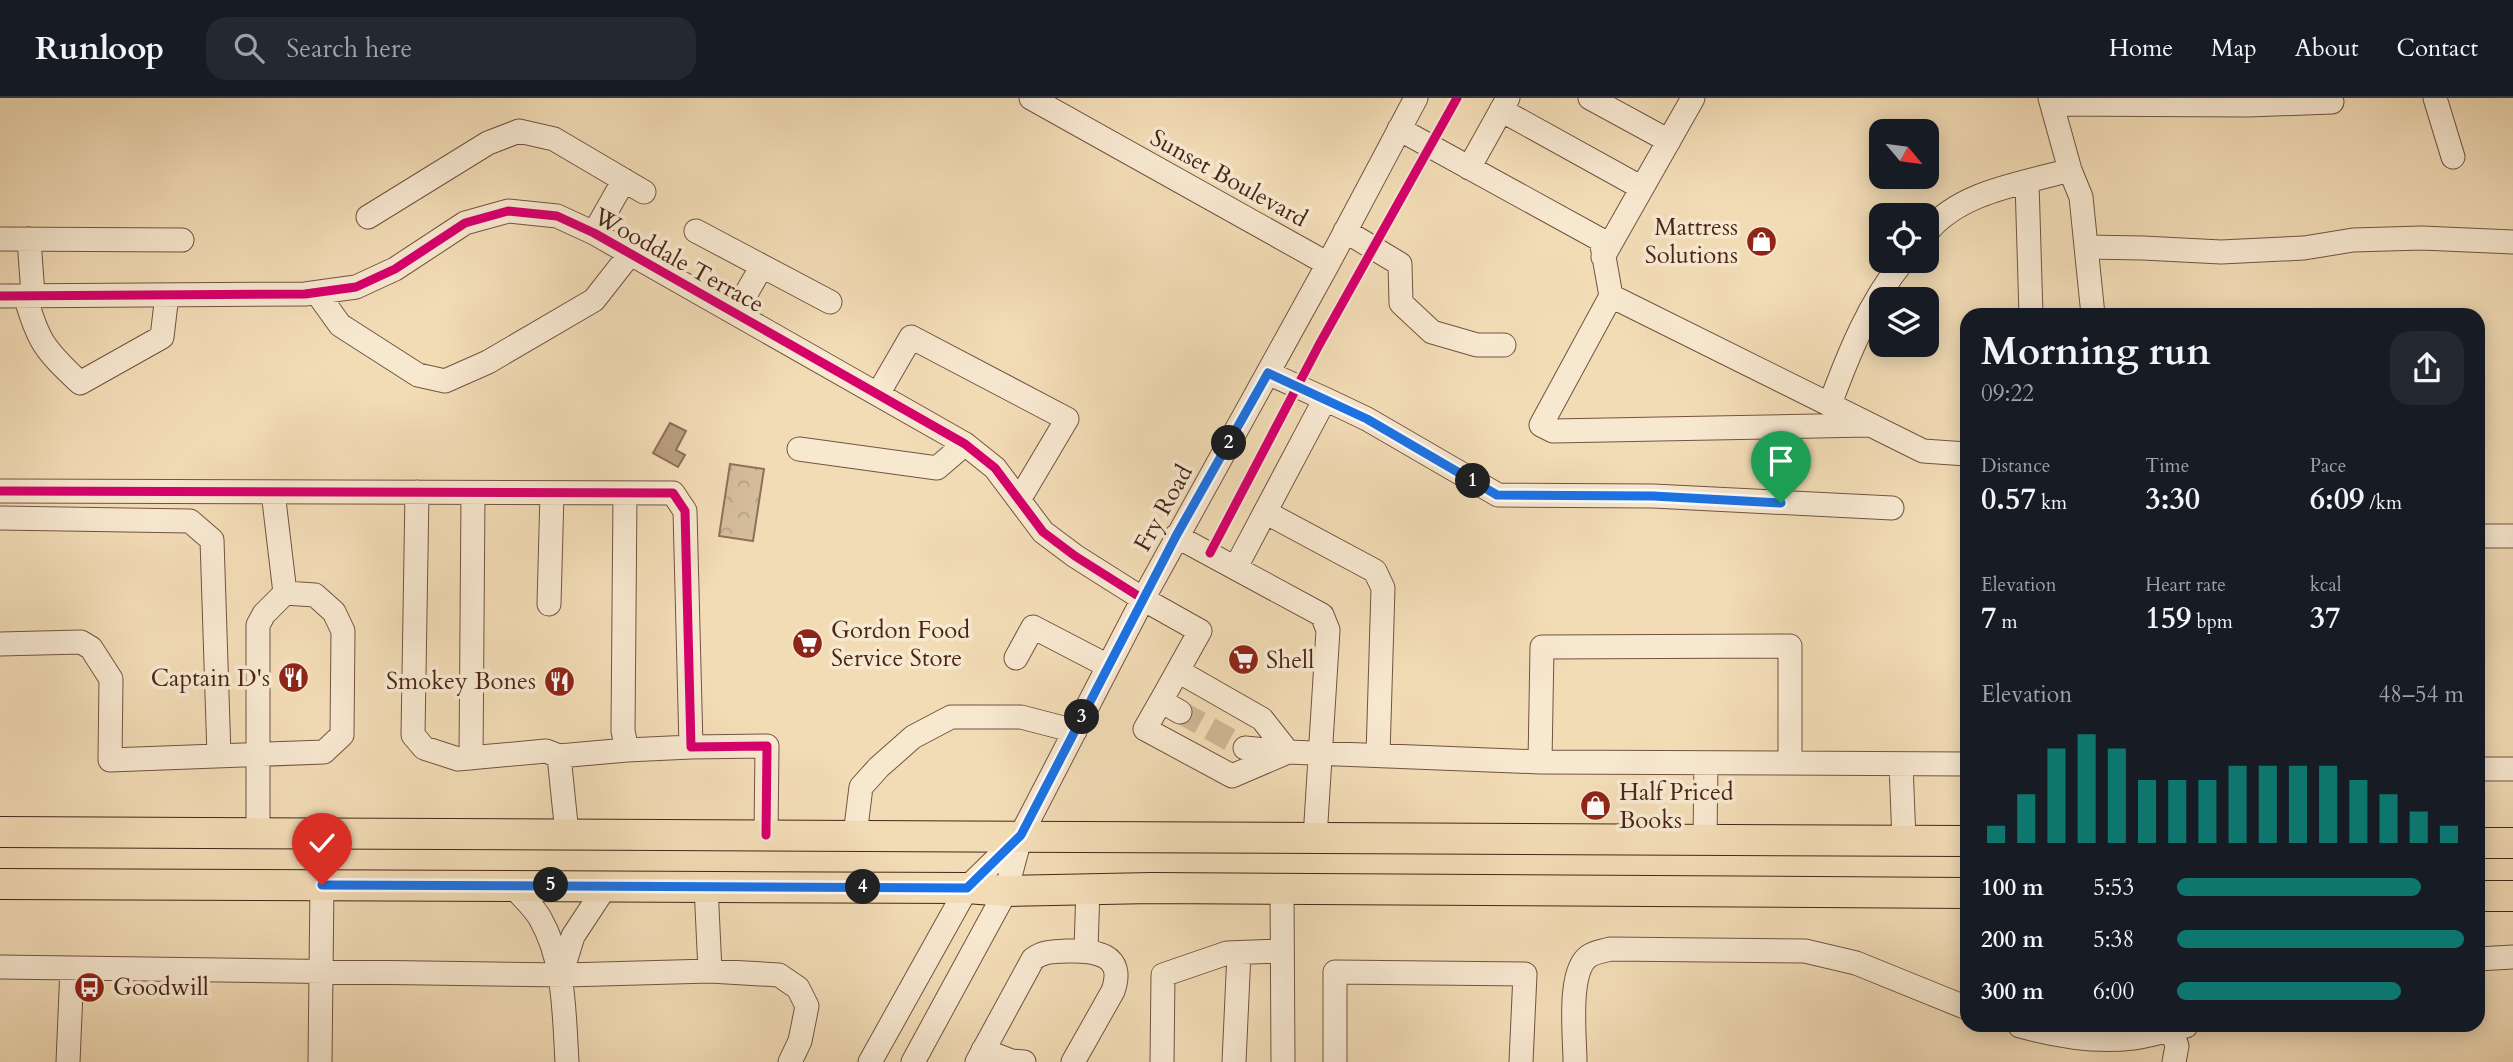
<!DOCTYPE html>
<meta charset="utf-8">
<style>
:root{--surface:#171b24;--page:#242831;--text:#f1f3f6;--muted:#9ea1a6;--line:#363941;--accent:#0f766e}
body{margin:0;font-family:Cardo,serif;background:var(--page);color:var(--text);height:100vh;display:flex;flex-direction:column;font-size:26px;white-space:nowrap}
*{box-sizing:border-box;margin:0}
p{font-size:23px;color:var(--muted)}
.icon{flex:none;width:38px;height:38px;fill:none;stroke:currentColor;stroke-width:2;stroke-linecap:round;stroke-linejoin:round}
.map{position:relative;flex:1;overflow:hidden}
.sheet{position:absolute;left:1960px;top:210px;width:525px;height:724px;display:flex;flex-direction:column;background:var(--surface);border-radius:21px;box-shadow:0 4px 18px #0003}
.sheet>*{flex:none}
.needle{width:46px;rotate:119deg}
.buttons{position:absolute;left:1869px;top:21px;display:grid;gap:14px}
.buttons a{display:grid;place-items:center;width:70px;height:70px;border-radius:14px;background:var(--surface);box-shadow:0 4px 18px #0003;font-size:35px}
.pin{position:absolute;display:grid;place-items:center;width:60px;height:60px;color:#fff;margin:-72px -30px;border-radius:50% 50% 50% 0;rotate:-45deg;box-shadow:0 0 7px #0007}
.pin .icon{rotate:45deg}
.km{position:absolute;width:35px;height:35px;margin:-18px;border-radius:50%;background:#222;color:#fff;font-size:19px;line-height:35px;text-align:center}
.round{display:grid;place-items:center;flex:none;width:74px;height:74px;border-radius:21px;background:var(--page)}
.headline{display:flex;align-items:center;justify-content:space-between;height:119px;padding:0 21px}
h1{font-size:38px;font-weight:700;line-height:52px}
.stats{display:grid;grid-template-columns:repeat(3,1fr);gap:10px;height:119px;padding:7px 21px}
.stats div{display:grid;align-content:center}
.stats b{font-size:30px;font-weight:700}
.stats small{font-size:19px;font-weight:400}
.stats p{font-size:19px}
.chart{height:196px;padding:14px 21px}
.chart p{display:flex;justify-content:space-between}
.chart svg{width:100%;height:126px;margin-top:7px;stroke:var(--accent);stroke-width:6}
ul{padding:0 21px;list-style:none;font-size:23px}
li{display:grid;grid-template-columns:112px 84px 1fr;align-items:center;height:52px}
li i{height:18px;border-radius:9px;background:var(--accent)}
header{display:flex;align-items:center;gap:42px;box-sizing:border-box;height:98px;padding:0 35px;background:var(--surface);border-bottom:2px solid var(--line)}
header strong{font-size:33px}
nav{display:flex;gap:38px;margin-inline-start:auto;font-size:24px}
.search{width:490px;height:63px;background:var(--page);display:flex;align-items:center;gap:18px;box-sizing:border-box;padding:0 24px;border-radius:21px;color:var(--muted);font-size:26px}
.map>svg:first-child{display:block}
</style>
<header>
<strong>Runloop</strong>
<div class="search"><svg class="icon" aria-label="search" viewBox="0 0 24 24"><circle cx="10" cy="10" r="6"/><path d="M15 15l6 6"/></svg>Search here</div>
<nav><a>Home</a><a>Map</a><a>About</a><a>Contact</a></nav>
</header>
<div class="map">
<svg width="2513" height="964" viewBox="0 0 2513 964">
<defs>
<pattern id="forest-crowns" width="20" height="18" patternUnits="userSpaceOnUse" patternTransform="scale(1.75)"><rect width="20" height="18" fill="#d5bd9b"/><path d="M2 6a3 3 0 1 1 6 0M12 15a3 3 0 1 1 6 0" fill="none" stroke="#b8a285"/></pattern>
</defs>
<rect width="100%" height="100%" fill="#f2dcb6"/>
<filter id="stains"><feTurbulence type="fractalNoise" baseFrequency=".00286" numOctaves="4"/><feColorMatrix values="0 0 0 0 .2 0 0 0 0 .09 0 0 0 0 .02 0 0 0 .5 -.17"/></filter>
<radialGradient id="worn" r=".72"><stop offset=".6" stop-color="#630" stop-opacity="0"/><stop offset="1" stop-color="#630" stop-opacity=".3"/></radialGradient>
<!-- forest -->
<path fill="url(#forest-crowns)" stroke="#8f715a" stroke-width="2" d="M730,366l34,5 -11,72 -34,-5z"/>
<!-- water -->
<path fill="#b99e80" stroke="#8c6e56" stroke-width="2" d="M670,325l16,8 -10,19 9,5 -7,12 -25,-14z"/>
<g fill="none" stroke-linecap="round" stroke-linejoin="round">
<!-- minor-tunnel -->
<path stroke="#d0b796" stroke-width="23" stroke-dasharray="23 11" stroke-linecap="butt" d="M1180,614l65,36"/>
<defs>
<path id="minor" d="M1031,0l297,166
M1590,0l79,43
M2050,0l20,72 11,27 12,118
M2435,0l18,59
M2053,6l195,1 84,-3
M1501,12l141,78
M1399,31l202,111 10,56 312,155 44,3
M1469,70l39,-70
M2027,84l4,133
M368,119l120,-74 31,-12 35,8 90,53
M696,133l134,71
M1345,133l55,33 1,39 31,29 45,13h27
M1927,134c34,-41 94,-48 143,-62
M594,135l30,-53
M0,141l182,1
M29,141l4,56
M2086,149l57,1 78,4 83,-4 49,-8 69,-2 91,4
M1603,159l90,-159
M317,195l23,32 78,50 27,6 43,-19 106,-62 36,-46
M25,197c13,47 20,55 55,88l82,-46 5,-42
M0,198l305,-2 51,-7 39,-18 70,-46 43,-12 49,5 37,17 371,211 30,24 48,64 32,24 68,43 57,32 -39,70 19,11
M1611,198l-70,129 12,6 316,-6
M735,215l27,-47
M878,296l33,-57 156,82 -48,81
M1325,301l42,20 131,76 155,1 239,12
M1830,306c19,-51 39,-101 73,-143
M799,351l138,19 28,-24
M0,393l673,2 12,18 6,236 76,-1 -1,89
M273,394l12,101
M417,394l-4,243 11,13 34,11 88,-8 13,5 8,78
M625,395l-2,238 4,19 64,-3
M1265,414l110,59 8,17 -5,167
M0,420l190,3 22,19 7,216
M1176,438l146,79 6,15 -13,208
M2478,438h35
M1236,469l89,-168 -57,-26
M549,506l3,-111
M0,546l81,-2 10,6 20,31 -1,81c72,-3 143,-6 214,-8l18,-17 1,-104 -9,-19 -19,-17 -30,-2 -21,21 -6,11v208
M1016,560l17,-31 75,39
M1161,603l-16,28 87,47 56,-24 -26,-33 -84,-48
M1245,650l43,4 252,10 427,2
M559,658l68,-6
M471,660l2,-265
M1540,664l2,-115 248,-1v117
M1901,666l3,77
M2478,671h35
M855,737l6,-48 18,-20 34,-30 38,-20h70l54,14
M1705,742l1,-77
M512,787c9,11 21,21 28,33 25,44 24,95 27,144
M706,788l4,85
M1282,791l1,173
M1086,852l2,-62
M2478,861l35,-2
M0,869l566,8 144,-4 69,4 19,13 9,18 -7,35 -10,21
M561,877l12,-39 33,-50
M2020,928c36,10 75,17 113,12 17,-2 35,-8 53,-12
M2171,931l6,17 -3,16
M983,952l28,11 13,1
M68,964l4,-94
M320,964l2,-177
M870,964l97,-174 54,-53
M913,964l93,-171 15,-56 122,-236 185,-335 88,-166
M977,964l56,-103c11,-8 20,-7 33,-8 29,-1 60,3 47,40l-40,71
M1162,964l1,-87 64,-22 55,-2
M1234,964l5,-109
M1335,964v-90l190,2 -4,88
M1575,964c0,-25 -8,-91 14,-106 6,-4 15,-5 21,-7l195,2 51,12 111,45"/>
<path id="major" d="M0,734l1967,9
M2478,745h35
M0,786l967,4 39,3 146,-3 815,5
M2478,798h35"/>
</defs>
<!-- minor casing -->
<use href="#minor" stroke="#735340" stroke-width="25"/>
<!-- major casing -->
<use href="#major" stroke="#492518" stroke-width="32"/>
<!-- minor -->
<use href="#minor" stroke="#f7e8d0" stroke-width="23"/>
<!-- major -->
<use href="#major" stroke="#f2dcb6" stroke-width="30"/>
<defs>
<path id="cycleway" d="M0,198l305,-2 51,-7 39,-18 70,-46 43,-12 49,5 37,17 371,211 30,24 48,64 32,24 68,43
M0,393l673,2 12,18 6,236 76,-1 -1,89
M1210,455l109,-208 138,-247"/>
</defs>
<!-- cycleway casing -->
<use href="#cycleway" stroke="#f7e8d0" stroke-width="13"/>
<!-- cycleway -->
<use href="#cycleway" stroke="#d6006c" stroke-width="9"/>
</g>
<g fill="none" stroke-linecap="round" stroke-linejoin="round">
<defs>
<path id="route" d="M322,787l645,3 54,-53 155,-299 92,-163 99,46 130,76 156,1 128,7"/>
</defs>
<!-- route casing -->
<use href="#route" stroke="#fff" stroke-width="14"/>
<!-- route -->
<use href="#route" stroke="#1a73e8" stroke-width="9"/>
</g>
<!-- icons -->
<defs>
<symbol id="shop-disc" viewBox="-11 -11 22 22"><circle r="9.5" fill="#8f2418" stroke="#f7e8d0"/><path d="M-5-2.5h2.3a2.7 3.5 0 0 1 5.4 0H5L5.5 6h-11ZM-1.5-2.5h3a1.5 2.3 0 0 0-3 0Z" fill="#fff"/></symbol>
<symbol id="supermarket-disc" viewBox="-11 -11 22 22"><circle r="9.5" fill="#8f2418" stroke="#f7e8d0"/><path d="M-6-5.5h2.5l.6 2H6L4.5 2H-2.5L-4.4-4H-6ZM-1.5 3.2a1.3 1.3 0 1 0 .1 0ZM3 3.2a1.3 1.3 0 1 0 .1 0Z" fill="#fff"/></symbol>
<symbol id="restaurant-disc" viewBox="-11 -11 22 22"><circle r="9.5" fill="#8f2418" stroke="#f7e8d0"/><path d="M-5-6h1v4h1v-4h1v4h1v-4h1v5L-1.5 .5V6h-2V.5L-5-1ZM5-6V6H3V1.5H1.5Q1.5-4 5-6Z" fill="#fff"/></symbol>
<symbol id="bus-disc" viewBox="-11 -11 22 22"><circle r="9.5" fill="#8f2418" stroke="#f7e8d0"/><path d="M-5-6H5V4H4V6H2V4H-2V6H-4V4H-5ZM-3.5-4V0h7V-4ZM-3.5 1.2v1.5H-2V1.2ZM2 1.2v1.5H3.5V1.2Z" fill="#fff"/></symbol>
</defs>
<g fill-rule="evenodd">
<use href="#shop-disc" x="1744" y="126" width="35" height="35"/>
<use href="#supermarket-disc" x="790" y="528" width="35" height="35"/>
<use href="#supermarket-disc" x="1226" y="544" width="35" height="35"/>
<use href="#restaurant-disc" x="276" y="562" width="35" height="35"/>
<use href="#restaurant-disc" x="542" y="566" width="35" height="35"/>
<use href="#shop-disc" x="1578" y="690" width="35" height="35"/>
<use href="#bus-disc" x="72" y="872" width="35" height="35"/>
</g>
<g text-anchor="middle" stroke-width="7" stroke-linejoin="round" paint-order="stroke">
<!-- street labels -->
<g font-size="24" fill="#492518" stroke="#f7e8d0">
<text transform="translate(1229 80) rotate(29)" y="8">Sunset Boulevard</text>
<text transform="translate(679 162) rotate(29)" y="8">Wooddale Terrace</text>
<text transform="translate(1163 410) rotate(-61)" y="8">Fry Road</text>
</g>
<!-- poi labels -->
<g font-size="24" fill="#492518" stroke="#f7e8d0" text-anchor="start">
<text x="1738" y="137" text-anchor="end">Mattress<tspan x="1738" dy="28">Solutions</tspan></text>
<text x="831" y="540">Gordon Food<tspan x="831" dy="28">Service Store</tspan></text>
<text x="1266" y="570">Shell</text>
<text x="270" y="588" text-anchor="end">Captain D's</text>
<text x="536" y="591" text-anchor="end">Smokey Bones</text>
<text x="1619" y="702">Half Priced<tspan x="1619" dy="28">Books</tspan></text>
<text x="113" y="897">Goodwill</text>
</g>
</g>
<rect width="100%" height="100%" filter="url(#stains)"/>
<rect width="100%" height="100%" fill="url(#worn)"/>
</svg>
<div class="buttons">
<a><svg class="needle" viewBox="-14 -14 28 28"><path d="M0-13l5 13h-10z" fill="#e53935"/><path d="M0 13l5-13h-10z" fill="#9ea1a6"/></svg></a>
<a><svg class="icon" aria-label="locate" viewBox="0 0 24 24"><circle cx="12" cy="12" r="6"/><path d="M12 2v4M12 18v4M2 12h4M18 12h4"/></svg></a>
<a><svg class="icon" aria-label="layers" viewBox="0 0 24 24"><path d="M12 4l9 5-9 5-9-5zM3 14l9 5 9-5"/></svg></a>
</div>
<div class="pin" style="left:1781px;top:405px;background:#1e9e55"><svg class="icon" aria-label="arrive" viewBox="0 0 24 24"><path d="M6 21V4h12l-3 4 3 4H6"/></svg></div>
<div class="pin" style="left:322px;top:787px;background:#d93025"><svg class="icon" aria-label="check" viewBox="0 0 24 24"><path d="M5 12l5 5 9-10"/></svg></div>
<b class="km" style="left:1473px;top:383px">1</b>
<b class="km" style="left:1229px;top:345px">2</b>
<b class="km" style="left:1082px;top:619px">3</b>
<b class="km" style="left:863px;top:789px">4</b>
<b class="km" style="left:551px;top:787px">5</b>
<section class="sheet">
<div class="headline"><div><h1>Morning run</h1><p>09:22</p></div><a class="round"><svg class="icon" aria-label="share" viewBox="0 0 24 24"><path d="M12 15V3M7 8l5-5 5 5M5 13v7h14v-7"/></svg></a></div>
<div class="stats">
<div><p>Distance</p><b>0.57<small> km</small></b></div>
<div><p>Time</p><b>3:30</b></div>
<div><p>Pace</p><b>6:09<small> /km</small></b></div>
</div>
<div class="stats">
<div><p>Elevation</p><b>7<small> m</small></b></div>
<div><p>Heart rate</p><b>159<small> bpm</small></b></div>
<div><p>kcal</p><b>37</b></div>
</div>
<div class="chart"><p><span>Elevation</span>48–54 m</p>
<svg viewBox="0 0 160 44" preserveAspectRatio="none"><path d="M5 44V38M15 44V27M25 44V11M35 44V6M45 44V11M55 44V22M65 44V22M75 44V22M85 44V17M95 44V17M105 44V17M115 44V17M125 44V22M135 44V27M145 44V33M155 44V38"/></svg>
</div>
<ul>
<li><b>100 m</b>5:53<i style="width:85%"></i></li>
<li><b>200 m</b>5:38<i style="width:100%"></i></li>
<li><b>300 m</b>6:00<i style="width:78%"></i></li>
</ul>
</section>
</div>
